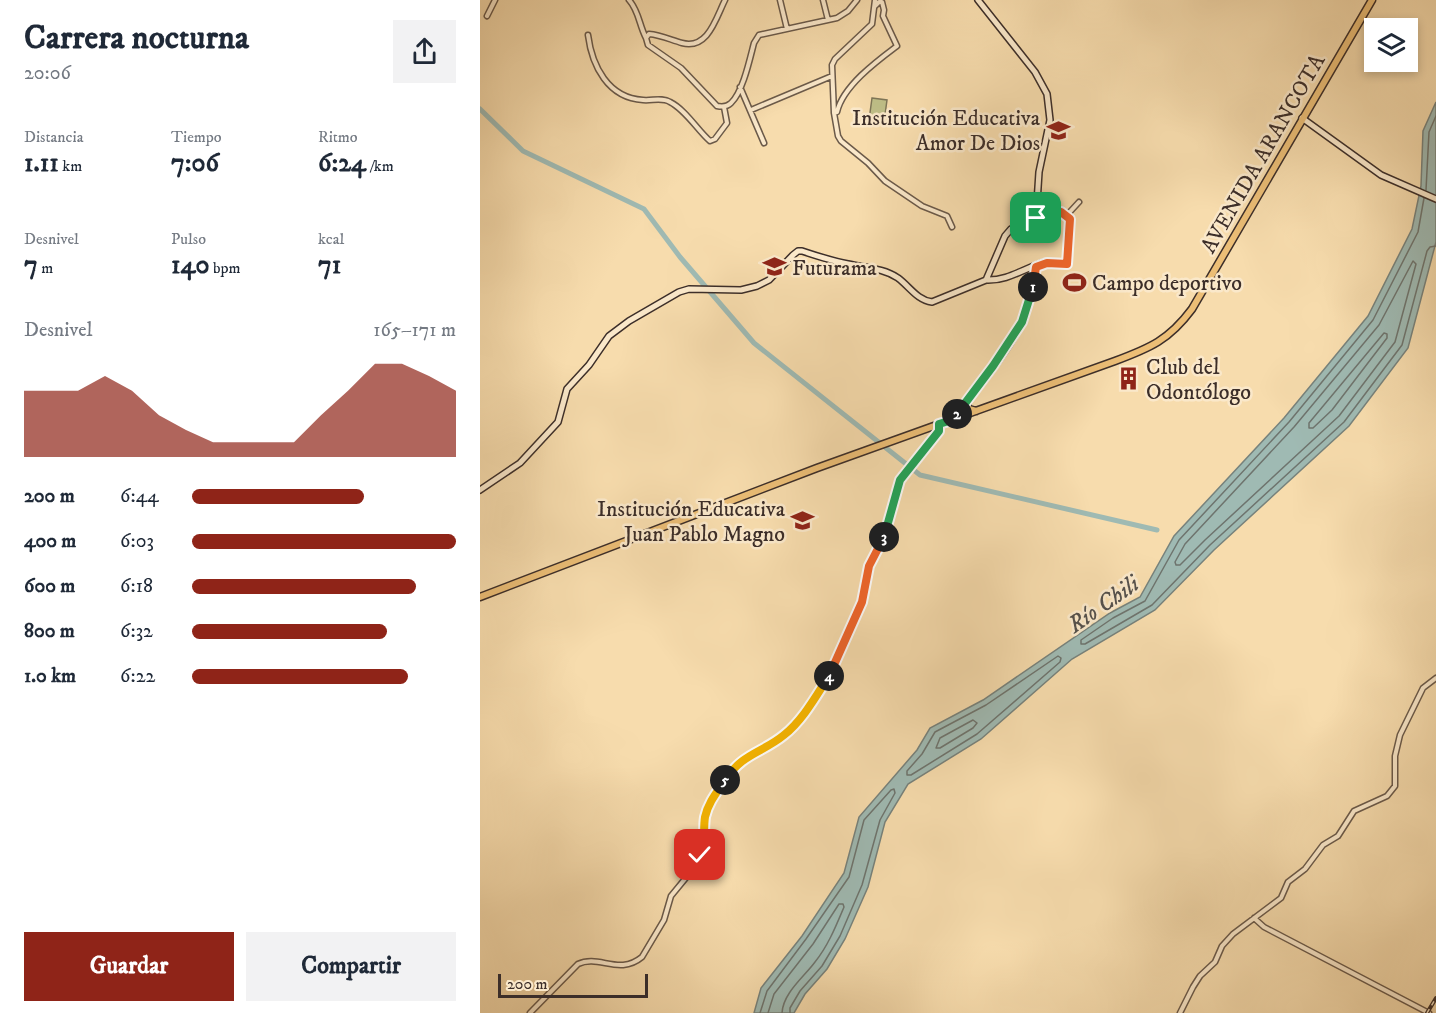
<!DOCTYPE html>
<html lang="es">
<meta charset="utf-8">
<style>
:root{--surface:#fff;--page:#f2f2f3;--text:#1f2937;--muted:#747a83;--accent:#8f2418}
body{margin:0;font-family:"IM FELL DW Pica",serif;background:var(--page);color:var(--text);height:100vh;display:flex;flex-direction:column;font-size:22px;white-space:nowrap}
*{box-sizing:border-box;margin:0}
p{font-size:20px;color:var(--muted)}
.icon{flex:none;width:33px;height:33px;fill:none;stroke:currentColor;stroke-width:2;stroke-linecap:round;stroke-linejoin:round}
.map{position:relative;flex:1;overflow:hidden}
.sheet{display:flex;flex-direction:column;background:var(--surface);width:480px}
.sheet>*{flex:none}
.fabs{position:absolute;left:884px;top:18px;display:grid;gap:12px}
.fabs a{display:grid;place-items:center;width:54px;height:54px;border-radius:0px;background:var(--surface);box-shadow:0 3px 9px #0003;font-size:30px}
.scale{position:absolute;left:18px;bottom:15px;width:150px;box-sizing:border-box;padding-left:6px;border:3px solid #3c2e29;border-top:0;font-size:16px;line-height:21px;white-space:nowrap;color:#3c2e29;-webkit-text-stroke:4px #fae8ca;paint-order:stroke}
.pin{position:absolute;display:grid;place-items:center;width:51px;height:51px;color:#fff;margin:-26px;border-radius:12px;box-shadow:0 3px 9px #0006}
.km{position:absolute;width:30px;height:30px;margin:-15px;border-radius:50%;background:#222;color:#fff;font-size:16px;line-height:30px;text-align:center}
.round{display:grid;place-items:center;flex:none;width:63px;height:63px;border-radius:0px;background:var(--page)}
.overview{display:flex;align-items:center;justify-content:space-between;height:102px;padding:0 24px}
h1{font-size:33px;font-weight:800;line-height:45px}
.metrics{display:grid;grid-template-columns:repeat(3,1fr);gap:9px;height:102px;padding:6px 24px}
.metrics div{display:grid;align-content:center}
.metrics b{font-size:26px;font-weight:800}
.metrics small{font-size:16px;font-weight:400}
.metrics p{font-size:16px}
.chart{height:168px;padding:12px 24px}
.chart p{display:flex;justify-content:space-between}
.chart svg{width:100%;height:108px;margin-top:6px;fill:var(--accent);opacity:.7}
.primary-button{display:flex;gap:12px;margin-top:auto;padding:12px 24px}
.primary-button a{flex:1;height:69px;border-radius:0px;background:var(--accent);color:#fff;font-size:24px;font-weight:800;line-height:69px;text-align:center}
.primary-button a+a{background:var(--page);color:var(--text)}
ul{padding:0 24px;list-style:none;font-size:20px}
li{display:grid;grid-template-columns:96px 72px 1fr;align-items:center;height:45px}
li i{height:15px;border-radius:8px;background:var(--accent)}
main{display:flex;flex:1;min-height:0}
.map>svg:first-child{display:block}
</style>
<main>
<section class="sheet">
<div class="overview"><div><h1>Carrera nocturna</h1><p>20:06</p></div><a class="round"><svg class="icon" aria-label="share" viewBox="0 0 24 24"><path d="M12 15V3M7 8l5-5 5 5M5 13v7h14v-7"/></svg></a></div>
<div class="metrics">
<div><p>Distancia</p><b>1.11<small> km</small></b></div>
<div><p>Tiempo</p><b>7:06</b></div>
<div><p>Ritmo</p><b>6:24<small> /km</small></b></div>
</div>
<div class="metrics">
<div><p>Desnivel</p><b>7<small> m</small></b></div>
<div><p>Pulso</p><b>140<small> bpm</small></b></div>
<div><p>kcal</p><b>71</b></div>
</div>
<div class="chart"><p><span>Desnivel</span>165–171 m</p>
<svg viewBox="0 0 160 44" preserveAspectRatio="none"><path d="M0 44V17L10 17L20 17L30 11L40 17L50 27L60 33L70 38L80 38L90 38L100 38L110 27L120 17L130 6L140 6L150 11L160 17V44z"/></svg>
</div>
<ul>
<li><b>200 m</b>6:44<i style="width:65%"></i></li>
<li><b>400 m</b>6:03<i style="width:100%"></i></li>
<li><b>600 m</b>6:18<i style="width:85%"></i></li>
<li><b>800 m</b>6:32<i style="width:74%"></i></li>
<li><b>1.0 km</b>6:22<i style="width:82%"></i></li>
</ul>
<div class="primary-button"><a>Guardar</a><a>Compartir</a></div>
</section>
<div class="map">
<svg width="956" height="1013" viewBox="0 0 956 1013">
<rect width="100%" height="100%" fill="#f7dcad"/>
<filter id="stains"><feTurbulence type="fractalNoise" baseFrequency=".00333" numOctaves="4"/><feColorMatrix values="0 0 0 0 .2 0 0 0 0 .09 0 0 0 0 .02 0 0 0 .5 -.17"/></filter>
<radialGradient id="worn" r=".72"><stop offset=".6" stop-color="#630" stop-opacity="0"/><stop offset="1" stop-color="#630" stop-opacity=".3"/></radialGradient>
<!-- green -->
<path fill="#bfbf88" stroke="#7e7658" stroke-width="1.5" d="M392,98l15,2 -3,22 -15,-2z"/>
<!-- water -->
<path fill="#9fbab3" stroke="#77827c" stroke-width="1.5" d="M956,102v140l-28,106 -59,78 -135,124 -59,60 -83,49 -91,80 -73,45 -23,38 -17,65 -23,52 -18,30 -22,25 -11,19h-40l7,-25 41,-52 42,-63 15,-56 58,-67 13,-22 53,-28 127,-87 30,-16 34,-61 110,-118 84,-102 44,-87 9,-43 2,-55z"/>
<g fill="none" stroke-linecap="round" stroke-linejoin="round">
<!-- shore -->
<path stroke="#6e746e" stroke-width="1.5" d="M946,190l3,-58 7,-16
M944,198l-6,34 -45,88 -84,102 -110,118 -34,61 -32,17 -32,22v4h4l67,-39 58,-60 134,-123 58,-77 25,-94 3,-4 6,-1
M933,261l3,3 -21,78 -56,74 -134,124 -25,25h-4l-1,-3 10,-18 109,-117 85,-102z
M904,333l3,1v4l-55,72 -19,18h-4v-5z
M578,656l3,2 -1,4 -83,72 -66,41h-4v-4l15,-17 13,-22 51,-27z
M493,720l4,3 -4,5 -33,20h-4l4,-10z
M280,1013l7,-22 39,-52 43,-62 15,-57 27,-30 3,-1 1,4 -15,27 -18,65 -22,51 -18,30 -22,25 -10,17v5
M288,1013l6,-19 39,-50 26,-40h4l1,3c-8,19 -16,39 -29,55 -11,15 -32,31 -33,51"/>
<!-- canal -->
<path stroke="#9fbab3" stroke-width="5" d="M0,109l43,42 121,58 36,48 74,86 166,132 237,55"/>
<defs>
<path id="street" d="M149,0c10,11 10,25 17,38
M245,0c-9,18 -17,50 -43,43 -11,-3 -21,-8 -33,-9l-3,4 2,7 33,23 36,38c5,1 10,1 14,-3 12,-11 19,-45 23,-60l5,-8 78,-17 11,-7 9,-11
M300,0l7,29
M343,0l5,20
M395,0l-3,24 -37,35 -3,6 2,48 4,23 3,5 27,22 17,18 37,25 25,10 5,11
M7,16l8,-16
M108,35c4,31 20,63 55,65 9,1 19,-3 27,2 16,8 28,29 40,39l5,-2 12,-16 -3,-16
M260,87l24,56
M271,110l81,-34
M354,113l3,-1c6,-26 40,-51 60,-66l-14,-30 1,-6 -2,-8h-3l-4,4
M587,215l12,-13
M774,918l10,9 165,86
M50,1013l48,-49c21,-10 41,12 64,-7l22,-37 7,-24 23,-28 6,-13 3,-7 2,-30 6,-18 27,-37 43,-25 9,-8 13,-14 27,-41 32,-73 7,-36 13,-23 18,-63 3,-7 36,-42v-6
M700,1013l13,-26 7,-11 15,-14 7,-16 11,-12 48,-36 7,-16 17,-13 18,-24 15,-9 16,-25 33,-15 8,-10v-30l5,-21 23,-47 13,-10"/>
<path id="secondary" d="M498,0l57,72 12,22 3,26 -11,52 -3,46 -1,3 -16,4 -8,4 -6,7 -19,44
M822,118l79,57 55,24
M473,418c21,-23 59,-72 71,-100 6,-16 10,-34 12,-51
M0,490l40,-27 38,-41 9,-33 22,-24 20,-29 20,-15 50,-29 10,-3 52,1 16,-4 12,-6 24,-25 5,-4h4c15,5 30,10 46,13 17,4 35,4 50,14 12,9 19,22 34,24l54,-22c21,1 37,-11 56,-17 8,-2 18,0 25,1l3,-45 -9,-7 -7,2 -7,-6 -11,-2"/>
<path id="primary" d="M486,404l3,5 7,2
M0,597l337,-129 298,-107c35,-13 54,-21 77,-52l180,-309"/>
</defs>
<!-- street casing -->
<use href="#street" stroke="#6b5a4a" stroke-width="7"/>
<!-- secondary casing -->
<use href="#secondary" stroke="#3c2e29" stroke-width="8"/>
<!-- primary casing -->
<use href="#primary" stroke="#3c2e29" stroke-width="9"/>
<!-- street -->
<use href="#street" stroke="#fae8ca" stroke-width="4"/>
<!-- secondary -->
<use href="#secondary" stroke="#fae8ca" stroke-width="5"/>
<!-- primary -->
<use href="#primary" stroke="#ecbe76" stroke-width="6"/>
<defs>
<path id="rail" d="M947,1013l9,-15"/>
</defs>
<!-- rail casing -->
<use href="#rail" stroke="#3c2e29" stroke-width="4"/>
<!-- rail -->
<use href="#rail" stroke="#fae8ca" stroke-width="1.5" stroke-dasharray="4.5" stroke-linecap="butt"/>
</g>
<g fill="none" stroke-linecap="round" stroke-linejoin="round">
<defs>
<path id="split-1" d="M553,287l3,-20 11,-4 20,1 3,-45 -9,-7 -7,2 -7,-6 -11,-2v12"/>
<path id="split-2" d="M477,414l36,-48 29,-44 11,-35"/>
<path id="split-3" d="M404,537l16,-57 39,-49v-7l13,-4 5,-6"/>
<path id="split-4" d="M349,676l33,-74 7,-36 15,-29"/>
<path id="split-5" d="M245,780c18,-27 37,-27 59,-45 19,-15 32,-39 45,-59"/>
<path id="split-6" d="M220,855c6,-12 3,-25 5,-38 3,-14 12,-25 20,-37"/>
</defs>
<!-- split-1 casing -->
<use href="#split-1" stroke="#fff" stroke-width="12"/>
<!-- split-2 casing -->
<use href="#split-2" stroke="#fff" stroke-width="12"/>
<!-- split-3 casing -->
<use href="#split-3" stroke="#fff" stroke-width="12"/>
<!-- split-4 casing -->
<use href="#split-4" stroke="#fff" stroke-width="12"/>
<!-- split-5 casing -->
<use href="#split-5" stroke="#fff" stroke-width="12"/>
<!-- split-6 casing -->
<use href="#split-6" stroke="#fff" stroke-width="12"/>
<!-- split-1 -->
<use href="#split-1" stroke="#f0652b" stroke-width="8"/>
<!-- split-2 -->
<use href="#split-2" stroke="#22a559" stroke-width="8"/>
<!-- split-3 -->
<use href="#split-3" stroke="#22a559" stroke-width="8"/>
<!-- split-4 -->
<use href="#split-4" stroke="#f0652b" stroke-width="8"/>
<!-- split-5 -->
<use href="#split-5" stroke="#f5b400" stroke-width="8"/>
<!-- split-6 -->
<use href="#split-6" stroke="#f5b400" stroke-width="8"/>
</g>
<!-- icons -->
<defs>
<symbol id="school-bare" viewBox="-9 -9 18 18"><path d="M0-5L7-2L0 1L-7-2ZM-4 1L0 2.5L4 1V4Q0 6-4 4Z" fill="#8f2418" stroke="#fae8ca" stroke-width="2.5" paint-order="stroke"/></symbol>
<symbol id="stadium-bare" viewBox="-9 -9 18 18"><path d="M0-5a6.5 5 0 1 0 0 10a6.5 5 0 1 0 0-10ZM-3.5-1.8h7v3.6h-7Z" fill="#8f2418" stroke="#fae8ca" stroke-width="2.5" paint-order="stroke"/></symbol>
<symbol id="building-bare" viewBox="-9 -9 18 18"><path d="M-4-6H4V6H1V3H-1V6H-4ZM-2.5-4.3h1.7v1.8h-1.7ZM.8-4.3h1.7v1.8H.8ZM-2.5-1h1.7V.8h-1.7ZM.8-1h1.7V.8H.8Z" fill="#8f2418" stroke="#fae8ca" stroke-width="2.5" paint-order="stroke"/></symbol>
</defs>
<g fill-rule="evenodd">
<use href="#school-bare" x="562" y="114" width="33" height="33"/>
<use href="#school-bare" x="278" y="250" width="33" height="33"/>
<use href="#stadium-bare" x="578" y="266" width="33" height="33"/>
<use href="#building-bare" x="632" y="362" width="33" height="33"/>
<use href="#school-bare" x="306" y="504" width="33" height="33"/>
</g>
<g text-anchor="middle" stroke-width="5" stroke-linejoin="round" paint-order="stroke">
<!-- poi labels -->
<g font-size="22" fill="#3c2e29" stroke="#fae8ca" text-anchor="start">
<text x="560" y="125" text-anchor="end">Institución Educativa<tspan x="560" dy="25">Amor De Dios</tspan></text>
<text x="312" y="275">Futurama</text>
<text x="612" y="290">Campo deportivo</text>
<text x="666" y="374">Club del<tspan x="666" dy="25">Odontólogo</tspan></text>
<text x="305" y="516" text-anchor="end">Institución Educativa<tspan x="305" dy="25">Juan Pablo Magno</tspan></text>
</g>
<!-- street labels -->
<g font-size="22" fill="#3c2e29" stroke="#fae8ca">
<text transform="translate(782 153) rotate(-60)" y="8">AVENIDA ARANCOTA</text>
</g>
<!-- water labels -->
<g font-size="24" font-style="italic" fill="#55514c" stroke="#fae8ca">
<text transform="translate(623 604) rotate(-35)" y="8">Río Chili</text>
</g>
</g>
<rect width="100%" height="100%" filter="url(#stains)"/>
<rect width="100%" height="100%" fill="url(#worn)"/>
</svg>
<div class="fabs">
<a><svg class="icon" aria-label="layers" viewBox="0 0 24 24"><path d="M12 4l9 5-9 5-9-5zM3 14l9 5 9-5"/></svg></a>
</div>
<div class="scale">200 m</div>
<div class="pin" style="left:556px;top:218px;background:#1e9e55"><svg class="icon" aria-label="arrive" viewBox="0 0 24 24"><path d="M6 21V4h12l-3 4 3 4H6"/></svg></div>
<div class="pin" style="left:220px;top:855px;background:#d93025"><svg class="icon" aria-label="check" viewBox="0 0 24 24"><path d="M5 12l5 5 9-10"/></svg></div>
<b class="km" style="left:553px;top:287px">1</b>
<b class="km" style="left:477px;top:414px">2</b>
<b class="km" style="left:404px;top:537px">3</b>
<b class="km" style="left:349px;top:676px">4</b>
<b class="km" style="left:245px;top:780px">5</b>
</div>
</main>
